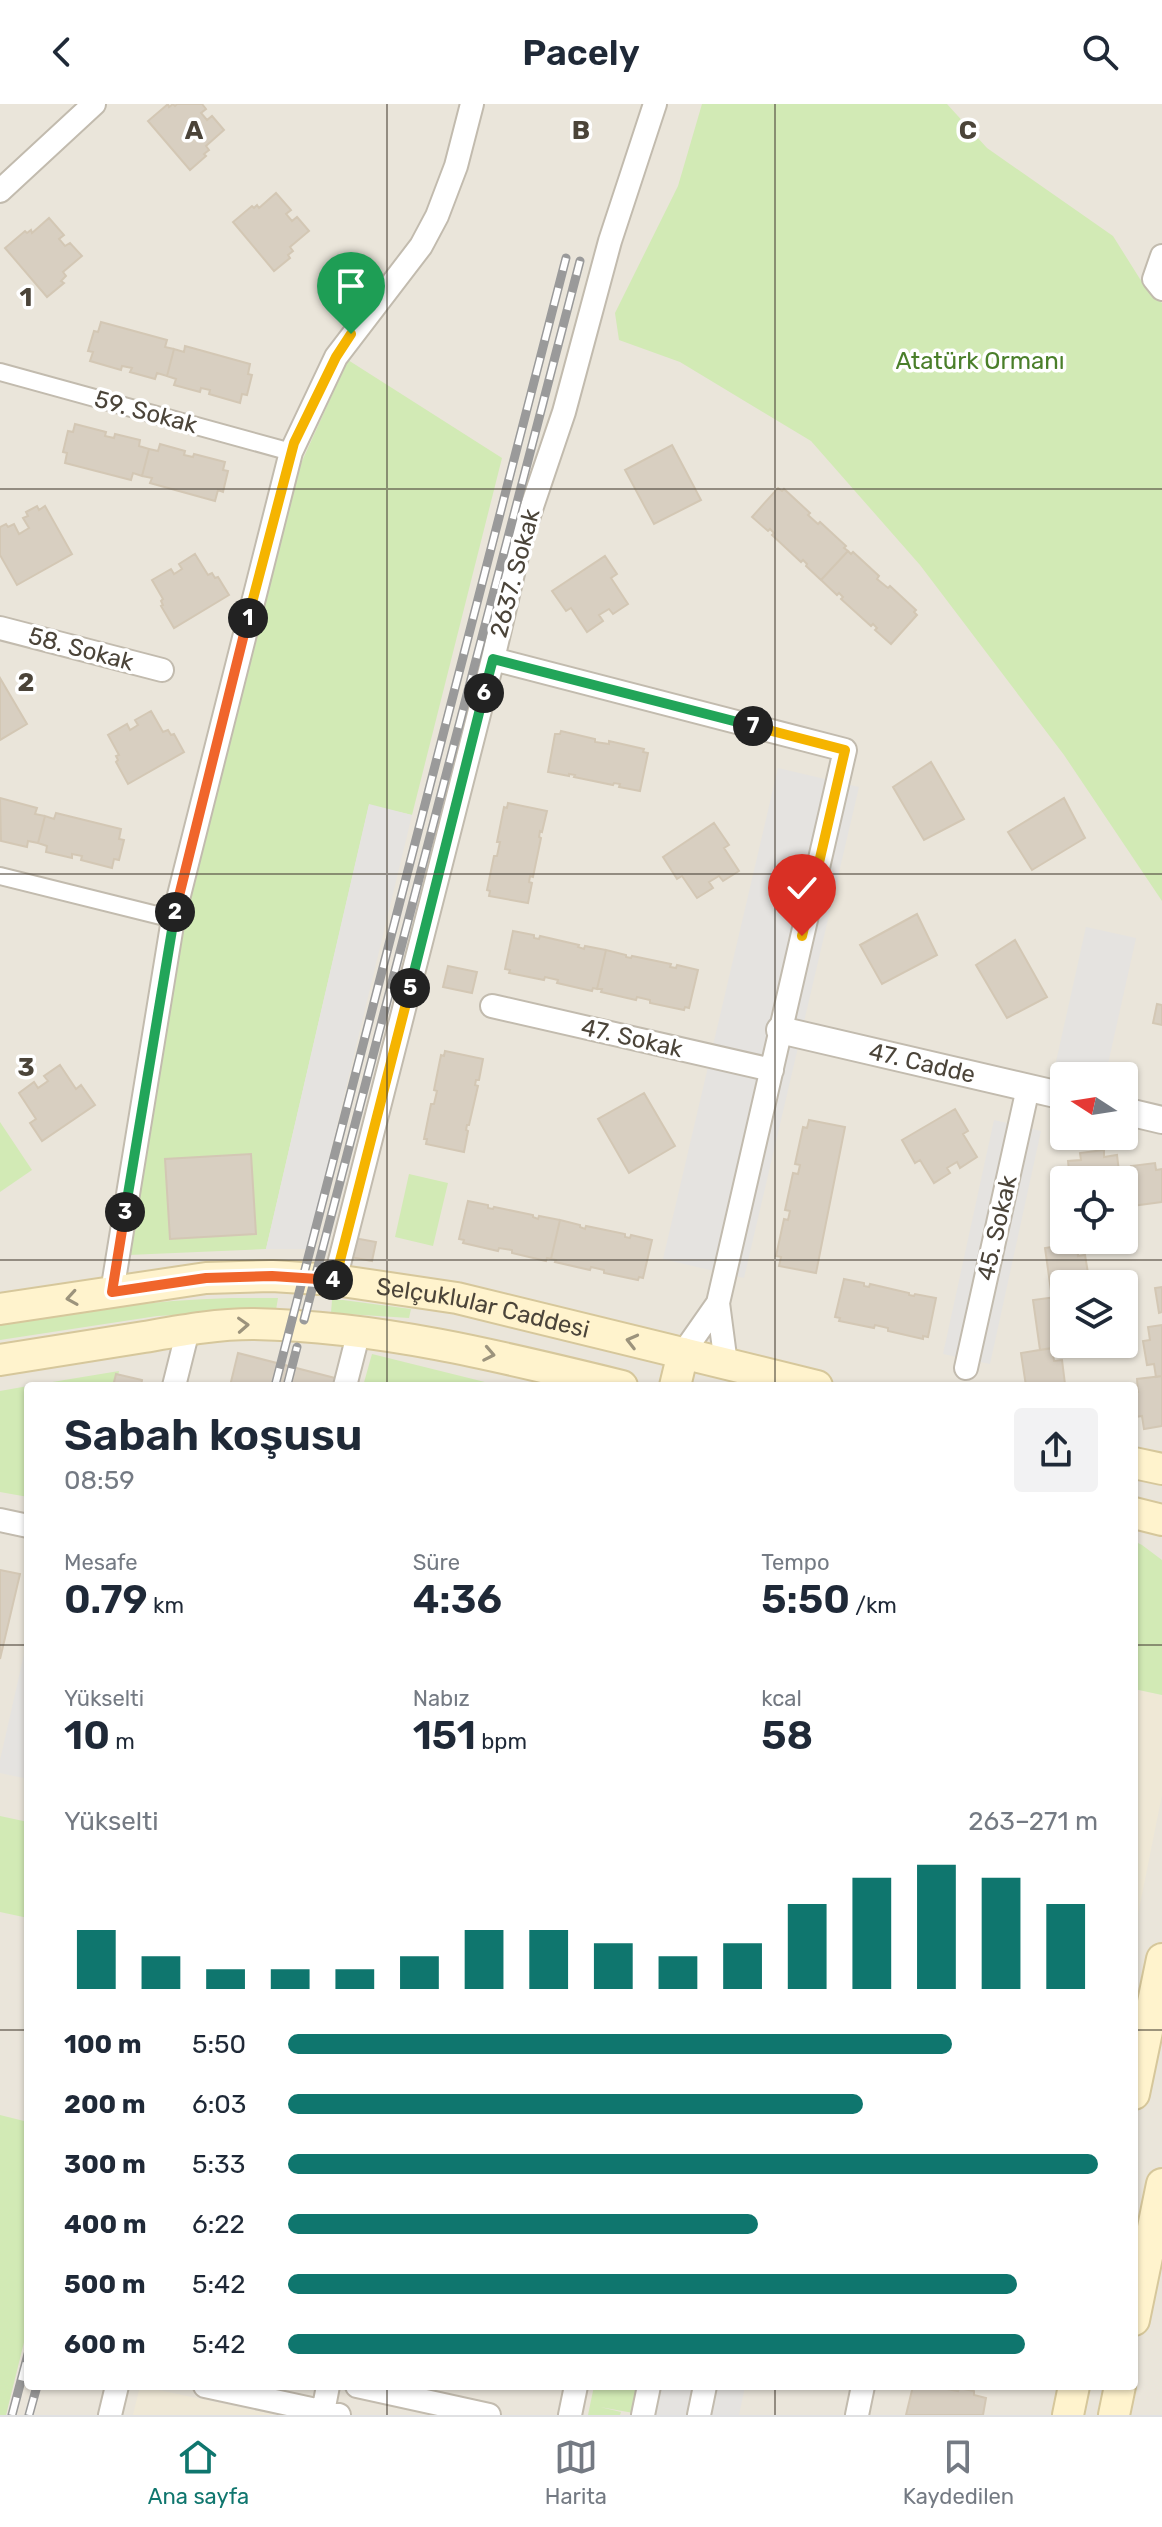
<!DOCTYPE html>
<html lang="tr">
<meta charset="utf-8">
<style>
:root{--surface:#fff;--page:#f2f2f3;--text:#1f2937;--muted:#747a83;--line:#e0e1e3;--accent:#0f766e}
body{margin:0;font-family:Rubik,sans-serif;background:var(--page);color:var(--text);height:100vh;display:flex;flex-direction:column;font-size:30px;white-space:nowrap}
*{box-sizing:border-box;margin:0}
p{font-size:26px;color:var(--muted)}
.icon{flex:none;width:44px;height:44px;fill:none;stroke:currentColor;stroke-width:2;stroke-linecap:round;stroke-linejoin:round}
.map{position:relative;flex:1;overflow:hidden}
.details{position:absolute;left:24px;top:1278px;width:1114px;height:1008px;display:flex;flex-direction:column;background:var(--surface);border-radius:8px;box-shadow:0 2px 6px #0004}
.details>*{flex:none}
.needle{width:52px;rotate:282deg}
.buttons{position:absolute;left:1050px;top:958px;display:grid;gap:16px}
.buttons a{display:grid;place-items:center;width:88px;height:88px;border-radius:8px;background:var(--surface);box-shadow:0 2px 6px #0004;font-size:40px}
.pin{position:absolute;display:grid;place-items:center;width:68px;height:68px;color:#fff;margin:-82px -34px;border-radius:50% 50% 50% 0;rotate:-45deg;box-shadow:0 0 8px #0007}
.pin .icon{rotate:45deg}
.km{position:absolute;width:40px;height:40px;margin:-20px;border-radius:50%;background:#222;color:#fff;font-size:22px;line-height:40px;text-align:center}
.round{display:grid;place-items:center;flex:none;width:84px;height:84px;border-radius:8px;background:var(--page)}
.head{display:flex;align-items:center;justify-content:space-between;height:136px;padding:0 40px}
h1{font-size:44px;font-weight:600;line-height:60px}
.figures{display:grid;grid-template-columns:repeat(3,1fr);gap:12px;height:136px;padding:8px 40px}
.figures div{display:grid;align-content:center}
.figures b{font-size:40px;font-weight:600}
.figures small{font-size:22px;font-weight:400}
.figures p{font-size:22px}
.chart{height:224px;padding:16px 40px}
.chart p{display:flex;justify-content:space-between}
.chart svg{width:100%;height:144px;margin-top:8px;stroke:var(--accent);stroke-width:6}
ul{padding:0 40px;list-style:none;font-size:26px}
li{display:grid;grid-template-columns:128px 96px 1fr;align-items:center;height:60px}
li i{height:20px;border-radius:10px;background:var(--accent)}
header{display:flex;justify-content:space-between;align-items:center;height:104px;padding:0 40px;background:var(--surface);font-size:36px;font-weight:600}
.menu{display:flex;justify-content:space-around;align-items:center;height:112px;border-top:2px solid var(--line);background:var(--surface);font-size:22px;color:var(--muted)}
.menu a{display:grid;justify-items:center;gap:4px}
.menu .selected{color:var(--accent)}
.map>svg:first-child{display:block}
</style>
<header><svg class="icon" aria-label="back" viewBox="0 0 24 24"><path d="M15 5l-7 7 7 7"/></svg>Pacely<svg class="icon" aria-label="search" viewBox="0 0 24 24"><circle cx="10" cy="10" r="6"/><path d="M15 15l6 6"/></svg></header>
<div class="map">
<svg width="1162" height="2311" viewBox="0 0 1162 2311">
<rect width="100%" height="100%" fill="#f6f3ec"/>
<!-- residential -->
<path fill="#eae5da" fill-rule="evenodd" d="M0,0h1162v2311h-1162zM1064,972h60v60h-60zM1064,1076h60v60h-60zM1064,1180h60v60h-60zM28,1282h1106v1000h-1106z"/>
<!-- education -->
<path fill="#efe8d6" d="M1134,1585l28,6v100l-28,139z
M140,2282l136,29h-143z"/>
<!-- green -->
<path fill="#d2eab5" d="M702,0h245l40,44 126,88 27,43 22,24v598l-98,-146 -144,-190 -109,-124 -131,-79 -61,-22 -4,-27 63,-127z
M348,256l154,98 -90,357 -43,-10 -103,444 -138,6 53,-321 111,-451z
M0,1018l32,48 -32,22z
M409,1070l39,9 -15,63 -38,-9z
M231,1194h47l-2,12 -119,6 -157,24v-15c77,-14 153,-25 231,-27z
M332,1196h11l68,9 -2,9 -78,-5z
M372,1250l129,32h-138z
M119,1267l-3,15h-88z
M28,1282v111l-28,-5v-101z
M1134,1437l8,4 20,15v135l-28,-6z
M0,1712l28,6v96l-28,-6z
M0,2011l28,7v204l-22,89h-6z
M594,2282h51l-6,28 -39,-7 21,5 -1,3h-32z"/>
<!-- parking -->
<path fill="#e5e3e0" d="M778,664l81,19 -115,491 -81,-19z
M369,700l43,11 -105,434h-41z
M1086,823l50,11 -30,135 -50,-11z
M994,1016l47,11 -51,233 -47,-10z
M28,1533v142l-28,-6v-13z
M646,2282h99l-6,29h-99z"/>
<!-- building -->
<path fill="#d8cfc1" stroke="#d3c7b4" stroke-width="2" d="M168,0l1,3 4,-3 2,2 2,-2h25l4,5 -5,4 6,7 5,-4 12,14 -18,16 3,4 -5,4 2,2 -16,14 -42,-49z
M276,89l15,17 -5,4 6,7 5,-4 12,14 -19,16 3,4 -5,4 2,3 -16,13 -41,-49 19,-16 2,2 3,-3 2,3z
M49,114l15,17 -5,4 6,7 5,-3 12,13 -19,16 3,4 -5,5 3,2 -17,14 -42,-49 20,-17 2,2 4,-3 1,3z
M101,218l66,18 -2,7 9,2 -7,27 -10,-3 -2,6 -25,-7 2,-4 -10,-2 -1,4 -31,-9 3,-9 -5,-1 6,-20 4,1z
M185,242l65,18 -2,10 4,1 -5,20 -5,-1 -2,9 -31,-9 1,-4 -9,-2 -1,4 -26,-7 2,-6 -9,-3 7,-27 10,3z
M75,320l31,8 -1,4 9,2 1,-4 25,6 -1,6 10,3 -7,27 -9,-3 -2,7 -66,-17 2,-10 -4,-1 5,-21 5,1z
M160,340l25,7 -1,4 9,2 1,-3 31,8 -2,8 5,1 -5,21 -5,-2 -3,11 -65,-18 2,-5 -10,-2 7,-27 9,2z
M672,341l29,55 -47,24 -29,-54z
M778,384l4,3 2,-2 26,24 -2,2 10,9 2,-2 26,24 -2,2 4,3 -27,29 -15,-14 1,-2 -4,-4 -2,2 -29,-27 2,-2 -4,-4 -2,2 -16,-14z
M37,402l2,4 6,-4 27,48 -55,31 -17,-30v-28l6,-3 2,3 6,-3 5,10 10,-6 -6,-10 5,-2 -2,-4z
M848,447l3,3 2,-2 26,24 -2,3 11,9 2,-2 26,24 -2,2 3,3 -26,29 -16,-14 2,-2 -4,-4 -2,2 -30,-27 2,-2 -4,-4 -2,2 -16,-15z
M195,450l13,21 4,-2 3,5 3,-1 11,18 -55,33 -13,-22 2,-1 -2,-4 2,-2 -11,-19 19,-11 3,5 8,-5 -3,-5z
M605,452l12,18 -6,4 17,26 -15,10 -4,-5 -10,6 4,6 -16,11 -16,-24 -5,3 -14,-20z
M0,574l27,46 -27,16z
M151,607l12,21 5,-2 3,5 3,-1 10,18 -56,32 -12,-22 2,-2 -2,-4 3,-1 -11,-20 19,-11 3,6 8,-5 -3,-5z
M561,627l34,8v3l14,2v-3l35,8 -1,3 5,1 -8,38 -21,-4 1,-3 -6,-1 -1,2 -39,-8 1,-2 -6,-1v2l-21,-4 7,-38h5z
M931,658l33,57 -40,21 -31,-53z
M0,694l37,10 -2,6 10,2 -7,27 -10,-2 -1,6 -26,-6z
M1064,694l21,40 -53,32 -24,-38z
M508,699l39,8 -5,21 -2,-1 -1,6 2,1 -8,39 -3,-1 -1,6 3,1 -4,20 -39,-7 1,-5 -3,-1 7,-34h3l3,-14h-3l7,-35 3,1z
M56,709l65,16 -2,10 5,1 -5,20 -5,-1 -2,9 -31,-8 1,-4 -10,-2v4l-26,-6 1,-6 -9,-3 7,-27 9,3z
M714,719l15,22 -5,3 15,23 -16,10 -4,-5 -10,6 4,6 -16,10 -15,-22 -5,3 -14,-22z
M917,810l20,41 -55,29 -22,-39z
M513,827l21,4v3l5,1 1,-3 39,9 -1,2 6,2 1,-3 21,4 -9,39 -4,-1 -1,3 -35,-8 1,-3 -13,-3 -1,3 -35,-7 1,-3 -5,-1z
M1015,836l32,57 -40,21 -31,-53z
M606,846l20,5v2l5,1 1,-2 39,8 -1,3 6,1 1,-3 21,5 -9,38 -4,-1 -1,3 -34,-7v-3l-13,-3 -1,3 -35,-8 1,-3h-5z
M448,862l29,6 -5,21 -29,-6z
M1157,900l5,1v20l-9,-2z
M445,947l38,8 -4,21h-3l-1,5 3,1 -9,39h-2l-1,5 2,1 -4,21 -38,-8 1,-5h-3l7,-35h3l3,-13 -3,-1 7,-35 3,1z
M60,961l16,24 5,-4 14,20 -53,36 -12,-18 6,-4 -17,-26 15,-11 4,6 10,-7 -4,-5z
M644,989l31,53 -46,27 -31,-54z
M955,1005l13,22 -5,3 14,23 -17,11 -3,-6 -10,6 3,5 -16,10 -14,-23 -5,3 -13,-23z
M809,1016l36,7 -29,146 -37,-7 2,-9 -5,-1 8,-37 4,1 2,-9 -5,-1 8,-37 5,1 2,-9 -5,-1 8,-37 4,1z
M1104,1046v7l13,-2 3,25h-50l-2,-19 13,-1 -1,-7z
M251,1050l5,80 -86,5 -5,-80z
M1155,1059l1,7 6,-1v33l-38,5v-27h-4l-1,-5 14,-2 -2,-7z
M468,1097l20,4v3l5,1 1,-2 39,8v2l5,2 1,-3 21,4 -9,39 -4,-1 -1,3 -34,-8v-3l-13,-2 -1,3 -35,-8 1,-3 -5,-1z
M560,1116l20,5v2l5,2 1,-3 39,8v3l5,1 1,-3 21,5 -9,38 -4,-1 -1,3 -34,-7v-3l-13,-3 -1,3 -35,-8 1,-2 -5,-1z
M354,1134l22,4 -4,19 -22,-4z
M1077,1139l1,13 7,-1 4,24 -7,1 1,4h-19v12l-12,2 -7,-50z
M844,1175l20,4v3l5,1 1,-3 39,9v2l5,1 1,-2 21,4 -8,39 -5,-1v3l-35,-8v-3l-13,-3 -1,3 -35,-7 1,-3 -5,-1z
M1162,1183v25l-3,1 -4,-25z
M1064,1192v48l8,1 -32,5 -7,-50z
M1162,1221v51l-6,1 -2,-13 -7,1 -4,-24 7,-1 -2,-13z
M1052,1244l2,13 8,-1 3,24 -39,2 -5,-33z
M238,1249l97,25 -2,8h-103z
M116,1270l26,6 -1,6h-28z
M1162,1272v50l-18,3 -2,-13 -7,1 -1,-24 4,-1 -1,-13z
M0,1466l20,4 -20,85z
M913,2282h30l-1,2 16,3 1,-3 15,3v4l12,3 -3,17h-77z"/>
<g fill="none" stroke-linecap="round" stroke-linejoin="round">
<defs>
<path id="pedestrian" d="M0,268l291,80
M0,772l173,43"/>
<path id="minor" d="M0,87l94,-87
M1162,152l-8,23 8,10
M0,524l162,42
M493,555l352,91 -127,553
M492,902l280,64
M335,1176l158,-621 28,-120 43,-127 46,-171 45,-137
M112,1188l61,-373 118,-467 45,-95 85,-111 16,-30 19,-50 16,-62
M683,1249l35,-50 8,61
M966,1264l62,-280
M174,1282l14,-56
M345,1282l14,-55
M0,1416l28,6
M205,2282l134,29
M357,2282l132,29
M323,2308l5,-26
M110,2311l7,-29
M570,2311l6,-29
M643,2311l6,-29
M699,2311l6,-29
M857,2311l6,-29"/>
<g id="tertiary">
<path id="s1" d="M780,926l284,66"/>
<path d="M1124,1007l38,9"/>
</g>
<g id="secondary">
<path id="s2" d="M0,1205l206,-31 66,-2 63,4 122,18 360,88"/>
<path d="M0,1256c48,-8 96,-15 144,-23 35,-6 72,-13 108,-13 126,2 248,32 370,62"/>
<path d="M675,1282l8,-33"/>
<path d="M1134,1359l28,6"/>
<path d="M1134,1409l28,7"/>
<path d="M1134,1990l28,-135"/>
<path d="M1134,2216l28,-136"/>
<path d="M1068,2311l6,-29"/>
<path d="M1114,2311l6,-29"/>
</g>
</defs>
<!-- pedestrian casing -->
<use href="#pedestrian" stroke="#c2bbae" stroke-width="20"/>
<!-- minor casing -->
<use href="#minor" stroke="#c2bbae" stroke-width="26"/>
<!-- tertiary casing -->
<use href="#tertiary" stroke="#c2bbae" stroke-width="30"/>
<!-- secondary casing -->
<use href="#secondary" stroke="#d6c79b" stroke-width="34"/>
<!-- pedestrian -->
<use href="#pedestrian" stroke="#fff" stroke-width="16"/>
<!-- minor -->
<use href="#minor" stroke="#fff" stroke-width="22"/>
<!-- tertiary -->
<use href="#tertiary" stroke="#fff" stroke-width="26"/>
<!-- secondary -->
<use href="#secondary" stroke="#fff3cd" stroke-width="30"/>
<defs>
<path id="rail" d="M304,1216l276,-1059
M275,1282l291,-1128
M287,1282l10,-39
M12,2311l16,-61
M29,2311l8,-29"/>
</defs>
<!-- rail casing -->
<use href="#rail" stroke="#9a9a9a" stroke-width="9"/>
<!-- rail -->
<use href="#rail" stroke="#fff" stroke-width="6" stroke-dasharray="18" stroke-linecap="butt"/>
</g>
<!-- one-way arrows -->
<defs><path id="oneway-chevron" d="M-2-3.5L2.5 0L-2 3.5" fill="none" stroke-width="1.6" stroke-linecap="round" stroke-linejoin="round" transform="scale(2)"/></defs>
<g stroke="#9c937c">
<use href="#oneway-chevron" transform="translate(72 1194) rotate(171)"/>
<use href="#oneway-chevron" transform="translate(243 1221) rotate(-3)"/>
<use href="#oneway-chevron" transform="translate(632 1237) rotate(-166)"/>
<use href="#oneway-chevron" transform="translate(489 1250) rotate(11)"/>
</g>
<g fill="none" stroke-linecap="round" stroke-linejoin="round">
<defs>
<path id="split-1" d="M248,514l46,-175 42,-86 15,-23"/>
<path id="split-2" d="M175,808l73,-294"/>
<path id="split-3" d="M125,1108l50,-300"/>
<path id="split-4" d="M125,1108l-13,80 94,-14 66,-2 61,4"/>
<path id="split-5" d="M333,1176h2l75,-292"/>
<path id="split-6" d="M410,884l74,-295"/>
<path id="split-7" d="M484,589l9,-34 260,67"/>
<path id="split-8" d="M753,622l92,24 -43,186"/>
</defs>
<!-- split-1 casing -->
<use href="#split-1" stroke="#fff" stroke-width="16"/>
<!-- split-2 casing -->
<use href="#split-2" stroke="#fff" stroke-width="16"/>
<!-- split-3 casing -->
<use href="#split-3" stroke="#fff" stroke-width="16"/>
<!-- split-4 casing -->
<use href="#split-4" stroke="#fff" stroke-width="16"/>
<!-- split-5 casing -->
<use href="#split-5" stroke="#fff" stroke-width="16"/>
<!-- split-6 casing -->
<use href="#split-6" stroke="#fff" stroke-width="16"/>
<!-- split-7 casing -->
<use href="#split-7" stroke="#fff" stroke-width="16"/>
<!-- split-8 casing -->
<use href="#split-8" stroke="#fff" stroke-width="16"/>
<!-- split-1 -->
<use href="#split-1" stroke="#f5b400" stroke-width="10"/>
<!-- split-2 -->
<use href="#split-2" stroke="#f0652b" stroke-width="10"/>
<!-- split-3 -->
<use href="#split-3" stroke="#22a559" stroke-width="10"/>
<!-- split-4 -->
<use href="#split-4" stroke="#f0652b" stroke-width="10"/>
<!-- split-5 -->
<use href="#split-5" stroke="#f5b400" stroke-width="10"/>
<!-- split-6 -->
<use href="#split-6" stroke="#22a559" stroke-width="10"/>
<!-- split-7 -->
<use href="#split-7" stroke="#22a559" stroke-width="10"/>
<!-- split-8 -->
<use href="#split-8" stroke="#f5b400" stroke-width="10"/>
</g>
<!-- grid -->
<path fill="none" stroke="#4b4439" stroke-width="2" stroke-opacity="0.55" d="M387,0v1282M775,0v1282M0,385h1162M0,770h1162M0,1156h1162M0,1541h28M1134,1541h28M0,1926h28M1134,1926h28M387,2282v29M775,2282v29"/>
<g text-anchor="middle" stroke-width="7" stroke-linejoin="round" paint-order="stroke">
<!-- park labels -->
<g font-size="24" fill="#4a7f2a" stroke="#fff">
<text x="980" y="265">Atatürk Ormanı</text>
</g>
<!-- street labels -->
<g font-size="24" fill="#4b4439" stroke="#fff">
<text transform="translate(146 308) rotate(15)" y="8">59. Sokak</text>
<text transform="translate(515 469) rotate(-75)" y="8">2637. Sokak</text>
<text transform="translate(81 545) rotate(15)" y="8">58. Sokak</text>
<text transform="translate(632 934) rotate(13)" y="8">47. Sokak</text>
<text dy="8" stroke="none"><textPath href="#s1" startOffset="146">47. Cadde</textPath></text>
<text transform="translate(997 1124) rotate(-77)" y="8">45. Sokak</text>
<text dy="8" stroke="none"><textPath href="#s2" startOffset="488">Selçuklular Caddesi</textPath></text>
</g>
</g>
<g font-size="26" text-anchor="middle" font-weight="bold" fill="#4b4439" stroke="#fff" stroke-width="7" stroke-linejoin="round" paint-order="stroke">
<text x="194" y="35">A</text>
<text x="581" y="35">B</text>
<text x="968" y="35">C</text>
<text x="26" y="202">1</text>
<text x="26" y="587">2</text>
<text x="26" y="972">3</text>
</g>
</svg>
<div class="buttons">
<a><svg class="needle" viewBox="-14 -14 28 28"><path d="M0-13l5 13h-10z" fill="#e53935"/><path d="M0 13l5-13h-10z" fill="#747a83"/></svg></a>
<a><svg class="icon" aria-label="locate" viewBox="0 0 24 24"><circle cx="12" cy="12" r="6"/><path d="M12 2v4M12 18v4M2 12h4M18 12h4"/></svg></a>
<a><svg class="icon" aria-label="layers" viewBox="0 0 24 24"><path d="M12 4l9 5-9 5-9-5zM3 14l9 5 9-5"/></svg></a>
</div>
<div class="pin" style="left:351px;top:230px;background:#1e9e55"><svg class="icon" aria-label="arrive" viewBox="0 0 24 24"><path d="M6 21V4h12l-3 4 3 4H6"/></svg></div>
<div class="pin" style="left:802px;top:832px;background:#d93025"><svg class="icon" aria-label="check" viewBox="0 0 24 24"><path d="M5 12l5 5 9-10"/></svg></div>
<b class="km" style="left:248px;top:514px">1</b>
<b class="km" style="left:175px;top:808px">2</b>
<b class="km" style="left:125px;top:1108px">3</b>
<b class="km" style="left:333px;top:1176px">4</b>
<b class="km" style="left:410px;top:884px">5</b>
<b class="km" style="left:484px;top:589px">6</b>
<b class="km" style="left:753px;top:622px">7</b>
<section class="details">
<div class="head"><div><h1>Sabah koşusu</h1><p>08:59</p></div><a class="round"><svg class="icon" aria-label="share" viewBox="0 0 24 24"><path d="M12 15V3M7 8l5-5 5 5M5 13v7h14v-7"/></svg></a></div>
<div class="figures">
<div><p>Mesafe</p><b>0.79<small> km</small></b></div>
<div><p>Süre</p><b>4:36</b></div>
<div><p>Tempo</p><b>5:50<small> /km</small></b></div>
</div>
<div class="figures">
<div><p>Yükselti</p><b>10<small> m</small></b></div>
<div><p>Nabız</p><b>151<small> bpm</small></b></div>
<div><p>kcal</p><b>58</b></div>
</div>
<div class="chart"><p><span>Yükselti</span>263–271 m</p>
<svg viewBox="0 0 160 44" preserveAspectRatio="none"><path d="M5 44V26M15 44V34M25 44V38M35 44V38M45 44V38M55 44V34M65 44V26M75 44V26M85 44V30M95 44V34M105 44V30M115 44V18M125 44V10M135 44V6M145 44V10M155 44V18"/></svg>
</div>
<ul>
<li><b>100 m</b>5:50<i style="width:82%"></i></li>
<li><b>200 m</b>6:03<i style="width:71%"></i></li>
<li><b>300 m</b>5:33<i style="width:100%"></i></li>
<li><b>400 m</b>6:22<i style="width:58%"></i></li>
<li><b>500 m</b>5:42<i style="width:90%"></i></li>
<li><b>600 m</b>5:42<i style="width:91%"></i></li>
</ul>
</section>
</div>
<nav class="menu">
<a class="selected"><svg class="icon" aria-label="home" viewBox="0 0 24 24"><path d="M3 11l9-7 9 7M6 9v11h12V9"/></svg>Ana sayfa</a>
<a><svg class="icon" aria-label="map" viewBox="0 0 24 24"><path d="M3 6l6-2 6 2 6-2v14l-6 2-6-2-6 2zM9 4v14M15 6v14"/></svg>Harita</a>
<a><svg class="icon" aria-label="saved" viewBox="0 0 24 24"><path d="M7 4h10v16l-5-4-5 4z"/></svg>Kaydedilen</a>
</nav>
